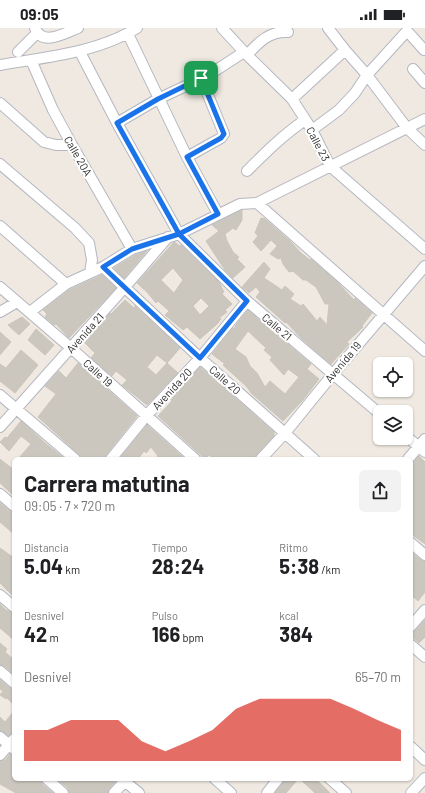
<!DOCTYPE html>
<html lang="es">
<meta charset="utf-8">
<style>
:root{--surface:#fff;--page:#f2f2f2;--text:#202124;--muted:#757577;--accent:#d93025}
body{margin:0;font-family:Barlow,sans-serif;background:var(--page);color:var(--text);height:100vh;display:flex;flex-direction:column;font-size:15px;white-space:nowrap}
*{box-sizing:border-box;margin:0}
p{font-size:13px;color:var(--muted)}
.icon{flex:none;width:22px;height:22px;fill:none;stroke:currentColor;stroke-width:2;stroke-linecap:round;stroke-linejoin:round}
.map{position:relative;flex:1;overflow:hidden}
.panel{position:absolute;left:12px;top:429px;width:401px;height:324px;display:flex;flex-direction:column;background:var(--surface);border-radius:6px;box-shadow:0 1px 3px #0004}
.panel>*{flex:none}
.tools{position:absolute;left:373px;top:329px;display:grid;gap:8px}
.tools a{display:grid;place-items:center;width:40px;height:40px;border-radius:6px;background:var(--surface);box-shadow:0 1px 3px #0004;font-size:20px}
.pin{position:absolute;display:grid;place-items:center;width:34px;height:34px;color:#fff;margin:-17px;border-radius:8px;box-shadow:0 2px 6px #0006}
.round{display:grid;place-items:center;flex:none;width:42px;height:42px;border-radius:6px;background:var(--page)}
.summary{display:flex;align-items:center;justify-content:space-between;height:68px;padding:0 12px}
h1{font-size:22px;font-weight:700;line-height:30px}
.metrics{display:grid;grid-template-columns:repeat(3,1fr);gap:6px;height:68px;padding:4px 12px}
.metrics div{display:grid;align-content:center}
.metrics b{font-size:20px;font-weight:700}
.metrics small{font-size:11px;font-weight:400}
.metrics p{font-size:11px}
.chart{height:112px;padding:8px 12px}
.chart p{display:flex;justify-content:space-between}
.chart svg{width:100%;height:72px;margin-top:4px;fill:var(--accent);opacity:.7}
.status{display:flex;justify-content:space-between;align-items:center;height:28px;padding:0 20px;background:var(--surface);direction:ltr}
.status svg{height:11px;fill:currentColor}
.map>svg:first-child{display:block}
</style>
<div class="status"><b>09:05</b><svg viewBox="0 0 49 12"><path d="M0 12V9h3v3zM5 12V6h3v6zM10 12V3h3v9zM15 12V0h3v12zM26 1h20v11H26zM47 4h2v5h-2z"/></svg></div>
<div class="map">
<svg width="425" height="765" viewBox="0 0 425 765">
<rect width="100%" height="100%" fill="#efe9e1"/>
<!-- building -->
<path fill="#cbc7bf" stroke="#cbc5ba" fill-rule="evenodd" d="M242,182v10l-6,10 -3,-2 -8,6 2,7 6,11 6,5 -2,2 8,8 -12,11 -8,-8 -19,-29 13,-10 -7,-6z
M261,190l4,1 25,22 11,12 9,7 1,-1 26,23 17,18 1,-2 17,15 -10,13 1,1 -16,15 2,2 -18,20 -29,-25 -16,-17 -1,1 -29,-26 4,-5 -4,-5 -7,6 -7,-6 22,-25 6,7 -6,9 18,12 3,-4 9,8 -4,5 11,7 2,-2 14,17 3,-4 7,8 2,-21h-4l-9,-17 -10,-7h-3l-10,-9 -4,1 -6,-8 -2,-6 -3,1 -8,-5 7,-8 -6,-6 -10,11 -8,-9 5,-6 -3,-3z
M174,214l6,4 1,-1 38,37 5,10 -2,2 10,10 -7,6 2,2 -8,6 2,1 -4,5 -17,15 -13,-12 -4,3 -18,-15 4,-4 -11,-10 -2,2 -9,-11 -10,-9zM173,240l10,12 -9,13 -13,-13zM201,270l8,8 -9,9 -7,-9z
M147,223l-23,27 -10,-10 21,-13z
M102,247l14,13 -47,50 -13,-14 -2,1 -9,-8 2,-3 -4,-4 26,-20z
M125,272l9,8 1,-2 45,42 -13,15 11,10 -31,32 -25,-20 5,-5 -11,-9 -4,5 -21,-18 4,-5 -11,-11 26,-29 1,1zM157,327l10,8 -11,12 -9,-8z
M248,282l63,54 -4,5 12,10 -17,22 -19,20 -32,-28 -4,-6 -24,-22 2,-1 -13,-10 20,-25 4,-2 -1,-1zM248,303l18,17 -2,2 8,7 -2,3 14,15 4,-6 11,8 -14,17 -15,-13 -5,6 -8,-14 -7,-7 -4,-9 -11,-8z
M22,289l8,7 -11,11 -11,-10z
M36,301l18,16 -9,10 -17,-15z
M0,304l11,10 -11,13z
M21,322l17,15 -23,28 -15,-12v-17l6,4z
M78,335l59,53 -31,39 -1,4h-21l-46,-42 18,-23 -11,-8 14,-15 7,7z
M200,339l74,65v4l-21,23h-39l-5,-4 -4,4 -47,-43 14,-15 -2,-2z
M21,393l24,22 20,16h-47l13,-15 -10,-8 -12,15 -9,-9 5,-5 2,1z
M147,397l38,34h-29l2,-3 -7,-9 -5,6 -2,-2 -6,8h-19z
M419,428l6,6v82l-14,-10v-69z
M0,431l14,11v26l-14,-13z
M0,475l10,8 4,1v22l-14,-12z
M0,520l14,10v39l-14,-14z
M411,524l10,8 4,1v31l-7,9 -7,-6z
M0,576l6,6 8,3v27l-14,-12z
M425,592v17l-6,6 -8,-7v-3l5,-3z
M0,615l7,6 -2,3 9,8v14l-10,-8 -4,-1z
M0,652l10,8 4,1v16l-7,-7 -1,1 -6,-4 3,-4 -3,-2z
M14,683v22l-6,3 -8,-5v-14l5,5z
M10,726l4,1v24h27l1,5 11,9h-37l-16,-9v-23l5,-1z
M57,751h59v2l-7,8 -1,4h-39l-1,-5z
M284,751h14l-12,14h-11l8,-10z
M300,751h16l14,14h-15z"/>
<g fill="none" stroke-linecap="round" stroke-linejoin="round">
<defs>
<path id="minor" d="M35,0c7,19 30,5 43,0
M222,0l25,27 45,44 20,31 18,36 95,83
M328,0l17,22 22,25 40,53 18,17
M128,6l59,123 31,57
M18,24l19,-19
M80,24l37,71 62,111 68,67 133,113
M247,27c12,-13 22,-24 41,-23
M31,32l22,50 19,35 60,104
M0,37c45,-8 97,-12 137,-37
M413,41l12,14
M292,71l53,-49
M0,75l44,39 12,3h16
M117,95l41,-24 49,-23 37,-24
M312,102l27,-20 16,-17 12,-18 40,-44 17,19
M187,129l34,-19 3,-4 -23,-56
M0,136l75,64 14,15 3,17 -2,13
M247,143c19,-19 36,-36 58,-51
M257,175l168,148
M0,198l66,58
M103,239l97,91 114,101
M0,259l71,61 124,111
M0,284l17,-10
M30,284l36,-28 37,-17 29,-18 47,-15 61,-30 17,-1 168,-84
M0,367l75,64
M0,399l125,-140 43,-50
M406,408l19,16
M111,431l35,-43 54,-58 47,-57
M261,431l24,-26 48,-59 92,-108
M408,431l17,-20
M0,466l14,12
M411,515l14,12
M0,567l14,12
M411,598l14,-16
M411,617l14,12
M0,643l14,12
M0,709l14,12
M411,719l14,13
M0,727l14,-16
M47,751l16,14
M122,751l17,14
M215,751l16,14
M330,751l16,14
M114,765l13,-14
M267,765l11,-14
M411,765l14,-15"/>
</defs>
<!-- minor casing -->
<use href="#minor" stroke="#b4b7c1" stroke-width="12"/>
<!-- minor -->
<use href="#minor" stroke="#fff" stroke-width="10"/>
</g>
<g fill="none" stroke-linecap="round" stroke-linejoin="round">
<defs>
<path id="route" d="M201,50l23,56 -3,4 -34,19 31,57 -39,20 -47,15 -29,18 97,91 47,-57 -68,-67 -62,-111 41,-24 43,-21"/>
</defs>
<!-- route casing -->
<use href="#route" stroke="#fff" stroke-width="8"/>
<!-- route -->
<use href="#route" stroke="#1a73e8" stroke-width="5"/>
</g>
<g text-anchor="middle" stroke-width="4" stroke-linejoin="round" paint-order="stroke">
<!-- street labels -->
<g font-size="11" fill="#2e2e2e" stroke="#fff">
<text transform="translate(318 116) rotate(62)" y="4">Calle 23</text>
<text transform="translate(78 128) rotate(60)" y="4">Calle 20A</text>
<text transform="translate(277 299) rotate(40)" y="4">Calle 21</text>
<text transform="translate(85 305) rotate(-48)" y="4">Avenida 21</text>
<text transform="translate(343 334) rotate(-50)" y="4">Avenida 19</text>
<text transform="translate(98 345) rotate(42)" y="4">Calle 19</text>
<text transform="translate(225 352) rotate(41)" y="4">Calle 20</text>
<text transform="translate(172 361) rotate(-47)" y="4">Avenida 20</text>
</g>
</g>
</svg>
<div class="tools">
<a><svg class="icon" aria-label="locate" viewBox="0 0 24 24"><circle cx="12" cy="12" r="6"/><path d="M12 2v4M12 18v4M2 12h4M18 12h4"/></svg></a>
<a><svg class="icon" aria-label="layers" viewBox="0 0 24 24"><path d="M12 4l9 5-9 5-9-5zM3 14l9 5 9-5"/></svg></a>
</div>
<div class="pin" style="left:201px;top:50px;background:#1e9e55"><svg class="icon" aria-label="arrive" viewBox="0 0 24 24"><path d="M6 21V4h12l-3 4 3 4H6"/></svg></div>
<section class="panel">
<div class="summary"><div><h1>Carrera matutina</h1><p>09:05 · 7 × 720 m</p></div><a class="round"><svg class="icon" aria-label="share" viewBox="0 0 24 24"><path d="M12 15V3M7 8l5-5 5 5M5 13v7h14v-7"/></svg></a></div>
<div class="metrics">
<div><p>Distancia</p><b>5.04<small> km</small></b></div>
<div><p>Tiempo</p><b>28:24</b></div>
<div><p>Ritmo</p><b>5:38<small> /km</small></b></div>
</div>
<div class="metrics">
<div><p>Desnivel</p><b>42<small> m</small></b></div>
<div><p>Pulso</p><b>166<small> bpm</small></b></div>
<div><p>kcal</p><b>384</b></div>
</div>
<div class="chart"><p><span>Desnivel</span>65–70 m</p>
<svg viewBox="0 0 160 44" preserveAspectRatio="none"><path d="M0 44V25L10 25L20 19L30 19L40 19L50 32L60 38L70 32L80 25L90 12L100 6L110 6L120 6L130 6L140 12L150 19L160 25V44z"/></svg>
</div>
</section>
</div>
